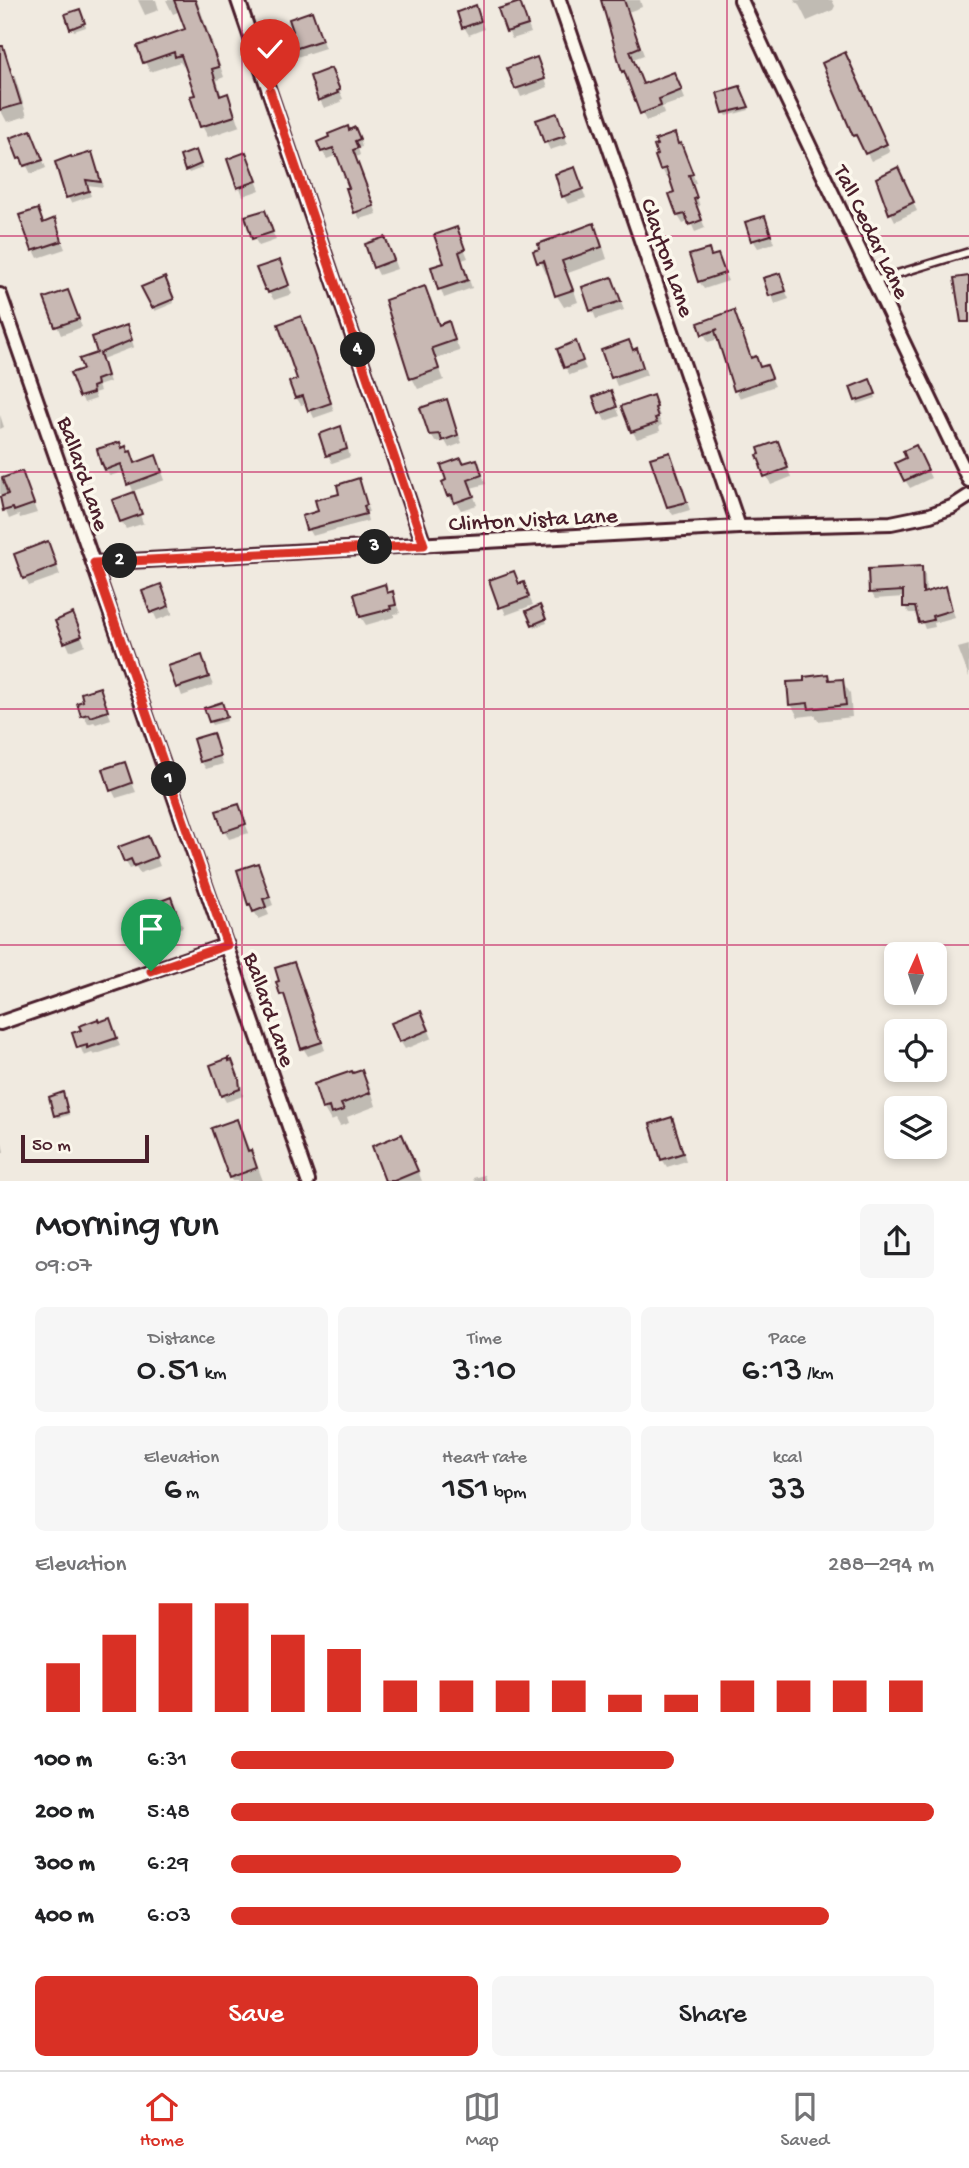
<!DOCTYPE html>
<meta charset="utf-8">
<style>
:root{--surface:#fff;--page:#f6f6f6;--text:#202124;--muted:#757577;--line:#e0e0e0;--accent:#d93025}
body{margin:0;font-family:"Gochi Hand",sans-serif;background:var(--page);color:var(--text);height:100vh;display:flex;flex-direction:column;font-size:26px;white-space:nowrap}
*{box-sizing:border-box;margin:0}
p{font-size:23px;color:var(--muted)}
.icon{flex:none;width:38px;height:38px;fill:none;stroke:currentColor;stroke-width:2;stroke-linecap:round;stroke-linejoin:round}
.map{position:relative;height:1181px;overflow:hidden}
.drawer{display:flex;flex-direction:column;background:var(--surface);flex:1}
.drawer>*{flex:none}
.needle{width:46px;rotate:3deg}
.buttons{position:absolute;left:884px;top:942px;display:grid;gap:14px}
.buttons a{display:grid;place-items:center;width:63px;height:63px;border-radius:10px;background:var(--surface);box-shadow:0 4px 10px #0003;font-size:35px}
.scale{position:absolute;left:21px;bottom:18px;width:128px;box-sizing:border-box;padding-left:7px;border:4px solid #4a1f2b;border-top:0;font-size:19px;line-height:24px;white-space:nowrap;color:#4a1f2b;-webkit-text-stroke:5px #fbf7ec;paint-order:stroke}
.pin{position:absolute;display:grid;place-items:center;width:60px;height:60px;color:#fff;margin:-72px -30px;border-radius:50% 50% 50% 0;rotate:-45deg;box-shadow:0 0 7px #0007}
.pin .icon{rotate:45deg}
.km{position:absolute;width:35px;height:35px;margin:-18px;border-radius:50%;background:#222;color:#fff;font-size:19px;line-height:35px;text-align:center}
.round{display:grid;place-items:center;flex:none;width:74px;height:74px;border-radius:10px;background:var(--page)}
.overview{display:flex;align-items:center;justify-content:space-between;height:119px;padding:0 35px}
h1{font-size:38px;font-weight:600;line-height:52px}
.figures{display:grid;grid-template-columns:repeat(3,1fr);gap:10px;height:119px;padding:7px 35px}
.figures div{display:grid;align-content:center;border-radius:10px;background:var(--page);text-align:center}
.figures b{font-size:35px;font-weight:600}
.figures small{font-size:19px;font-weight:400}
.figures p{font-size:19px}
.chart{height:196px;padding:14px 35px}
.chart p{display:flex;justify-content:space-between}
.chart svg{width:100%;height:126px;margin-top:7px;stroke:var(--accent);stroke-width:6}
.cta{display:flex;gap:14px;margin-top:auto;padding:14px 35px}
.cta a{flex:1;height:80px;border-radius:10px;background:var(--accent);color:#fff;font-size:28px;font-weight:600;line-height:80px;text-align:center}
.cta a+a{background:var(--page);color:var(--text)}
ul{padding:0 35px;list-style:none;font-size:23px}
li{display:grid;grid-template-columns:112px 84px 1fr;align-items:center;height:52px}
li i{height:18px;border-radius:9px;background:var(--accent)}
.tab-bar{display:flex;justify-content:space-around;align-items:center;height:98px;border-top:2px solid var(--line);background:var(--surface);font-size:19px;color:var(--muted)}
.tab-bar a{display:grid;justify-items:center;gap:4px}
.tab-bar .active{color:var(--accent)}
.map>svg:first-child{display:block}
</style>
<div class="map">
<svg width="969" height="1181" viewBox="0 0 969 1181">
<rect width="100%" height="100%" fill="#f0eae0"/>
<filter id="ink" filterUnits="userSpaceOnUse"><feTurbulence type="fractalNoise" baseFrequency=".0143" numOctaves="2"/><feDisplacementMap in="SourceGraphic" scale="14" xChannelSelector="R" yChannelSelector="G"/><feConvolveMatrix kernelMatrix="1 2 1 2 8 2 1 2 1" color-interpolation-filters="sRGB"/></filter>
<g filter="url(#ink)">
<!-- shadow -->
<path fill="#0003" d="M138,0h18l3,10 -14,5z
M166,0h31l27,77 -7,3 5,17 5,-2 6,11 7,20 -32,11 -6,-11 -10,-29 6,-1 -12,-31 -3,1 -3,-4 -30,10 -5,-10 42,-32 -7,-19 -7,3z
M601,0h39l2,7 -14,5 16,43 -11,4 11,27 34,-4 7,17 -23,8 2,7 -18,7 -4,-8 -18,-42z
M794,0h38l3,6 -2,4 -26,11 -9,-18h-2z
M520,4l11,29 -19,6 -4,-8z
M475,7l9,22 -15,6 -5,-8z
M311,13l14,35 -28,9 -4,-8 2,-17z
M81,15l5,12 -12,4 -2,-3z
M849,62l41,90 -19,9 -10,-19 -1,1 -5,-8z
M8,65l7,12 12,39 -20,6 -7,-13v-42z
M540,68l8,19 -27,10 -12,-28z
M331,71l12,28 -3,1 1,2 -17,6 -4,-8z
M742,91l7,19 -22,6 -2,-3z
M556,115l12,29 -18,6 -4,-8z
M348,131l11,5 3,11 -4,1 2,7 -4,2 21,57 -17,5 -4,-7 -5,-23 -14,-34 -10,4 -5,-8z
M674,135l11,18 11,30 -4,1 8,22 -3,1 8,21 -10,4 -5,-11 -7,3 -5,-8 -2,-23 -6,-17 -4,1 -4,-8z
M13,139l22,1 11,28 -15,6z
M197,155l5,13 -13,5 -2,-3z
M94,160l9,27 -16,-2 4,11 -20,7 -3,-6z
M230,160l19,3 11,27 -17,6z
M574,169l12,29 -18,6 -5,-8z
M902,177l15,34 -22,10 -4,-8z
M264,212l12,28 -17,6 -5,-8z
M764,218l10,25 -16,5 -5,-8z
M54,221l11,28 -27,9 -4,-8 9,-26z
M593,225l7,12 7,22 -39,14 10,29 -14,5 -7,-11 -8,-23 -3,1 -10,-22z
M456,229l12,29 -6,2 10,28 -28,10 -11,-30 13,-4z
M389,247l8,22 -18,6 -4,-8z
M708,251l4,7 5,-2 11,25 -24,8 -5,-8z
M279,262l13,32 -18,6 -7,-10z
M779,275l10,24 -14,5 -9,-25z
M612,279l12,31 -28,9 -12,-31z
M166,282l8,21 -19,8 -12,-23z
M425,288l6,10 10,28 7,-2 12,27 -24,8 8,21 -26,9 -6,-11z
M67,292l15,35 -21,8 -15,-36z
M733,312l19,47 3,-1 6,11 5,-2 9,19 -35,12 -4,-8 -17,-51 -11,3 -8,-18z
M300,318l5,8 29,85 -20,7 -7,-15 -6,2 -5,-8 3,-17z
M130,334l4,13 -32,12 8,23 -12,4 2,5 -6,2 2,6 -12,4 -12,-29 13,-4 15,-16 -5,-16z
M628,342l13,16 6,17 -30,11 -14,-35z
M575,344l11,25 -16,6 -5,-8z
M871,385l5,13 -18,6 -6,-16z
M610,392l10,24 -15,5 -4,-8z
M652,397l8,19h-2l4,9 -3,1 1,5 -23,8 -5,-8z
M446,401l16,42 -13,5 -4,-7 -10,1 -4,-8z
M0,415l4,12 -4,2z
M340,429l5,8 5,20 -18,6 -4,-8z
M777,443l14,34 -20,8 -9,-19z
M920,455l11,23 -21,10 -5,-8 4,-21z
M476,461l10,23 -15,4 6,17 -16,5 -5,-8 -3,2 -5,-8 15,-31z
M673,462l17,48 -17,5 -5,-8z
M102,463l57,1 6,16 -32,11 -8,-20 -15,5z
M21,473l16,40 -17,5 -1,-3 -10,4 -9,-23v-16z
M358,480l11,32h-3l2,9 -56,15 -4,-7 12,-17z
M135,501l8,22h2l-19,6 -5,-8z
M52,551l8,24 -31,11 -4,-8z
M921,568l4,7 1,19 19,-6 10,29 -21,6 1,4 -10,2 -6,-16h-10l-4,-6 -1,-10 -29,2 -4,-7z
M514,573l6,12 3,-1 10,21 -27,10 -14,-34z
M161,586l12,28 -16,6 -13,-28z
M384,586l5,8 3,-1 8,20 -6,1v3l-28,8 -5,-8z
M542,610l5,13 -12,4 -2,-3z
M73,615l12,30 -15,6 -13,-29z
M969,645v32l-11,-29z
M201,657l12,28 -31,11 -11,-29z
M827,676l4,6 11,-1 8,12 2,24 -34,4 -3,-6 -17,2 -7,-13 15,-22z
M99,689l12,30 -15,5 -2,-2 -6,2 -9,-19z
M223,707l4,14 -15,4 -2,-3z
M212,735l11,29 -17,5 -5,-8z
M124,764l12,28 -20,6 -4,-8z
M238,806l11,27 -20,6 -5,-8z
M152,846l8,20 -20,7 -4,-6 -6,2 -5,-8z
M258,865l15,40 -7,3 3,7 -10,4 -10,-15z
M171,899l12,28 -19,7 -5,-8z
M297,972l28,78 -17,6 -5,-8 -15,-46h-2l-4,-8z
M109,1020l11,26 -26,9 -2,-2 -8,3 -9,-22z
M425,1021l7,17 -27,11 -5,-8z
M235,1069l7,18 1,9 -17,6 -4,-7z
M362,1072l7,12 7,22 -29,11 2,6 -9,3 -4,-7 -5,2 -7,-12 -8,-24z
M64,1098l5,17 -11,3 -2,-3z
M672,1119l4,8 10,34 -19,6 -5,-8z
M236,1121l21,44 6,16h-31l-2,-3 -16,-49z
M0,1133l4,19h-4z
M402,1136l7,12 13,33h-35z
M484,1175l2,6h-12l-1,-3z"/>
<!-- building -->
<path fill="#c8b8b3" stroke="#4a1f2b" stroke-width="2" d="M174,0h21l24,67 -7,2 8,27 8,-3 7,23 -35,11 -10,-31 5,-1 -14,-40 -6,2 -1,-5 -31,11 -6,-17 48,-17z
M601,0h23l16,47 -10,4 13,33 31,-12 8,18 -23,9 2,7 -21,8 -16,-43 -2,1z
M520,2l8,23 -22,7 -8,-23z
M476,5l5,16 -19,7 -5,-16z
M80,9l5,14 -15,6 -5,-15z
M312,11l10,29 -31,10 -5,-16 7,-3 -4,-12z
M0,46h3l18,58 -21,6z
M845,52l42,92 -22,10 -9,-19 -3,1 -31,-73z
M537,57l8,22 -30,10 -8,-21z
M331,68l9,22 -3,1 1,2 -20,8 -8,-25z
M740,86l9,21 -26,6 -6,-20z
M557,113l8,23 -21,7 -8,-23z
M348,126l1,4 6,-3 5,12 -5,2 3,7 -5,2 21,56 -20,7 -8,-25h3l-12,-32h-1l-3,-8 -12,4 -4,-10 12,-5 -1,-3z
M31,130l12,30 -19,6 -3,-8 -3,1 -8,-21z
M675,133l3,11 3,-1 12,31 -4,1 8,23 -3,1 8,21 -13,5 -4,-11 -8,2 -8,-22 5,-2 -8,-24 -6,2 -5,-14 2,-1 -3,-9 3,-1 -2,-5z
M196,150l5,14 -16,7 -5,-15z
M92,152l9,30 -15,-2 3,11 -23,7 -11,-36 16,-6 1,2z
M246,152l11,29 -20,7 -10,-29z
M575,167l8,22 -21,8 -7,-23z
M898,167l16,35 -25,12 -13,-36z
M38,209l5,14 12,-5 7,23 -30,10 -13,-36z
M265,210l8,22 -21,7 -7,-23z
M765,216l6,19 -20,6 -6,-19z
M594,223l8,24 -40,14 11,29 -18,6 -11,-35 -7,2 -4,-12 6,-2 -1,-5z
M457,227l8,22 -6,3 9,28 -30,10 -7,-23 13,-4 -10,-28z
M385,237l9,23 -21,8 -8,-24z
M709,249l2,7 7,-2 7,19 -27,9 -9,-27z
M280,260l9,25 -21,8 -1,-3h-2l-9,-22z
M780,273l6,18 -17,5 -6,-18z
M969,276v46h-8l-7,-44z
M165,277l9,22 -22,9 -11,-21z
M612,277l9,24 -31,10 -8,-24z
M425,286l14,39 10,-4 6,19 -23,8 7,21 -29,10 -25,-79z
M68,290l11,29 -24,8 -11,-29z
M734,310l17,48 5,-2 4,11 7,-2 5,13 -38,13 -19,-60 3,-2 -16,6 -4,-12z
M301,316l30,87 -23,8 -5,-15 -8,2 -6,-16 8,-3 -19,-55z
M127,325l5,15 -32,13 7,23 -11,4 1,5 -5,2 1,6 -14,4 -9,-24 13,-4 -4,-10 18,-6 -5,-16z
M629,340l4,10 4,-2 6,19 -32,11 -10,-28z
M576,341l7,20 -19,7 -7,-19z
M870,379l6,15 -21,7 -5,-14z
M611,390l6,17 -18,7 -6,-17z
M653,395l4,12 -2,1 3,9 -3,1 2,5 -26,9 -10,-26z
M447,399l11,36 -16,6 -2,-7 -11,1 -9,-27z
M341,426l6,23 -21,7 -7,-22z
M778,441l10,27 -24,9 -4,-12h1l-4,-10 3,-1 -2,-6z
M120,442l2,6 4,-2 2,6 3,-1 4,12 21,-8 6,17 -35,13 -6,-21 -16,6 -3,-7 -1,1 -4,-15z
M916,445l12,25 -24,11 -9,-18 11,-5 -3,-7z
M670,452l17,50 -20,5 -17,-49z
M461,458l2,5 14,-4 5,16 -14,5 6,16 -20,7 -2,-8 -5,1 -5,-14 4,-2 -5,-15z
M22,471l12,33 -20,7 -1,-3 -10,3 -3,-14 8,-3 -6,-16z
M359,478l8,27 -3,1 2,8 -60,16 -4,-14 16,-5 -3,-11 24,-6 -2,-9z
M134,492l8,22 -22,8 -8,-22z
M48,541l9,25 -34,13 -9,-25z
M922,566l1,27 23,-7 6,24 -20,6 1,4 -14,3 -4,-16h-12v-16l-34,2 -1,-24z
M514,571l5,13 5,-2 5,15 -30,11 -10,-28z
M161,584l8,22 -19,7 -8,-22z
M385,584l2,9 6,-2 3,14 -6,1 1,3 -31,8 -6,-23z
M540,605l6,14 -14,6 -6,-14z
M73,613l9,23 -18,7 -9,-22z
M202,655l7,22 -33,11 -8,-22z
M828,674l1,6 14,-1 3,26 -37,4 -1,-6 -19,2 -2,-23 17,-1v-4z
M100,687l8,24 -18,6 -2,-3 -7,2 -4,-13 6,-2 -2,-8z
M222,702l5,15 -18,5 -5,-14z
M213,733l7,23 -20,6 -7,-23z
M125,762l7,21 -22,8 -7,-22z
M239,804l7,20 -23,8 -7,-21z
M148,836l9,21 -23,9 -3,-7 -7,3 -6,-15z
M258,863l12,34 -7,2 3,8 -13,5 -3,-8 -2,1 -11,-35z
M171,897l8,22 -21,8 -8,-22z
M294,962l28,80 -21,7 -17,-55 -4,1 -4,-13 3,-1 -4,-13z
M421,1011l8,19 -30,12 -8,-19z
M110,1018l7,20 -30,10v-3l-10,3 -5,-15 9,-3 -2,-4 19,-7 1,3z
M229,1058v3l3,-1 7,19 1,10 -19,7 -11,-31z
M362,1070l8,23 -29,11 3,6 -13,4 -2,-7 -7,2 -8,-25 38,-13 1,2z
M63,1092l5,20 -14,4 -5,-19z
M672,1117l11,36 -22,7 -11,-36z
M237,1119l11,32 3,-1 6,18 -28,10 -18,-50z
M402,1134l16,37 -24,10h-9l-13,-35z"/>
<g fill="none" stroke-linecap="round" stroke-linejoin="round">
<defs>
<path id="lane" d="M874,281l95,-29"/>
<path id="street" d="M238,0l186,545
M559,0l180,527
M741,0l35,76 193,404
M0,295l308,886
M94,563l645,-36 152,-4 39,-8 22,-8 17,-11
M0,1023l227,-78"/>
</defs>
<!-- lane casing -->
<use href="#lane" stroke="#4a1f2b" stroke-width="11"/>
<!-- street casing -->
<use href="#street" stroke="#4a1f2b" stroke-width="18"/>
<!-- lane -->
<use href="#lane" stroke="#fbf7ec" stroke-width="6"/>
<!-- street -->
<use href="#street" stroke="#fbf7ec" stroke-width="12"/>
</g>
</g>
<g fill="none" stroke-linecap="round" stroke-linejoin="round" filter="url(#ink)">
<defs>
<path id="route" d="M151,971l76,-26 -133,-382 330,-18 -154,-454"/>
</defs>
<!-- route casing -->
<use href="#route" stroke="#fff" stroke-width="14"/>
<!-- route -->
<use href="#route" stroke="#d93025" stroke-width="9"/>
</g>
<!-- grid -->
<path fill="none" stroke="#c2185b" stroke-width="2" stroke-opacity="0.55" d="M242,0v1181M484,0v1181M727,0v1181M0,236h969M0,472h969M0,709h969M0,945h969"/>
<g text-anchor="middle" stroke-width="7" stroke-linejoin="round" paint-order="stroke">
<!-- street labels -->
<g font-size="23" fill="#4a1f2b" stroke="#fbf7ec">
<text transform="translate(873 231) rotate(64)" y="8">Tall Cedar Lane</text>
<text transform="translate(669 257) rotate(71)" y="8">Clayton Lane</text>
<text transform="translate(85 473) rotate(71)" y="8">Ballard Lane</text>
<text transform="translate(533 518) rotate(-3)" y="8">Clinton Vista Lane</text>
<text transform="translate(271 1009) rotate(71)" y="8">Ballard Lane</text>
</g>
</g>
</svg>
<div class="buttons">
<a><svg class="needle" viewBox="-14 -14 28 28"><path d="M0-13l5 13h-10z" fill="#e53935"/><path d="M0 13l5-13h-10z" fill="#757577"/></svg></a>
<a><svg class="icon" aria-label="locate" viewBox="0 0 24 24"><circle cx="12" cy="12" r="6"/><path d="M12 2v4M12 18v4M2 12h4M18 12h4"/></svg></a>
<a><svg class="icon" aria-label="layers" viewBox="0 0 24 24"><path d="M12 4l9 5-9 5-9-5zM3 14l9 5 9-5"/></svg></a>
</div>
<div class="scale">50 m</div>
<div class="pin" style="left:151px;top:971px;background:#1e9e55"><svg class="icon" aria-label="arrive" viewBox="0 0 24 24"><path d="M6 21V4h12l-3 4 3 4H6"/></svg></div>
<div class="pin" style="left:270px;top:91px;background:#d93025"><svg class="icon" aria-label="check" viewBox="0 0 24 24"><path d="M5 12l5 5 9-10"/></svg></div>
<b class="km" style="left:169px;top:779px">1</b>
<b class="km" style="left:120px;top:561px">2</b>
<b class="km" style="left:375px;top:547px">3</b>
<b class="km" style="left:358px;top:350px">4</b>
</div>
<section class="drawer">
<div class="overview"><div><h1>Morning run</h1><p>09:07</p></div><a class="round"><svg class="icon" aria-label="share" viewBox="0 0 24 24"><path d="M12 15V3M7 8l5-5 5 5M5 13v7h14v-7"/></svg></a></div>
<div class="figures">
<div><p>Distance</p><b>0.51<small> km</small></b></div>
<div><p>Time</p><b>3:10</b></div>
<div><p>Pace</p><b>6:13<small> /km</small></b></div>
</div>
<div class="figures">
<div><p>Elevation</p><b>6<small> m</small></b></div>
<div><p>Heart rate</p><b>151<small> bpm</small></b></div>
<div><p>kcal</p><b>33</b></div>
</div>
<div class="chart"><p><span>Elevation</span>288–294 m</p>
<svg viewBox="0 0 160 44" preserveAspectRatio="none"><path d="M5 44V27M15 44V17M25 44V6M35 44V6M45 44V17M55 44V22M65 44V33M75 44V33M85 44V33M95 44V33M105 44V38M115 44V38M125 44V33M135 44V33M145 44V33M155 44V33"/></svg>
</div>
<ul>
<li><b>100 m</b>6:31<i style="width:63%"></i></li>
<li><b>200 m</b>5:48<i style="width:100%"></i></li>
<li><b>300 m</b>6:29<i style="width:64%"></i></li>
<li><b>400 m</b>6:03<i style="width:85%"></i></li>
</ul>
<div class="cta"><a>Save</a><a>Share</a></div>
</section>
<nav class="tab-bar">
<a class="active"><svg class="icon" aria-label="home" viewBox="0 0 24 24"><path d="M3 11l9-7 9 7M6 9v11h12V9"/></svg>Home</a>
<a><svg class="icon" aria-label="map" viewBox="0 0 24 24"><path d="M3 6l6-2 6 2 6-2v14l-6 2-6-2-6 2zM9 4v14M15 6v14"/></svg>Map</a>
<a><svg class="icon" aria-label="saved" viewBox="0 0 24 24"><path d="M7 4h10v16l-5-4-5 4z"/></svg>Saved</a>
</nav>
